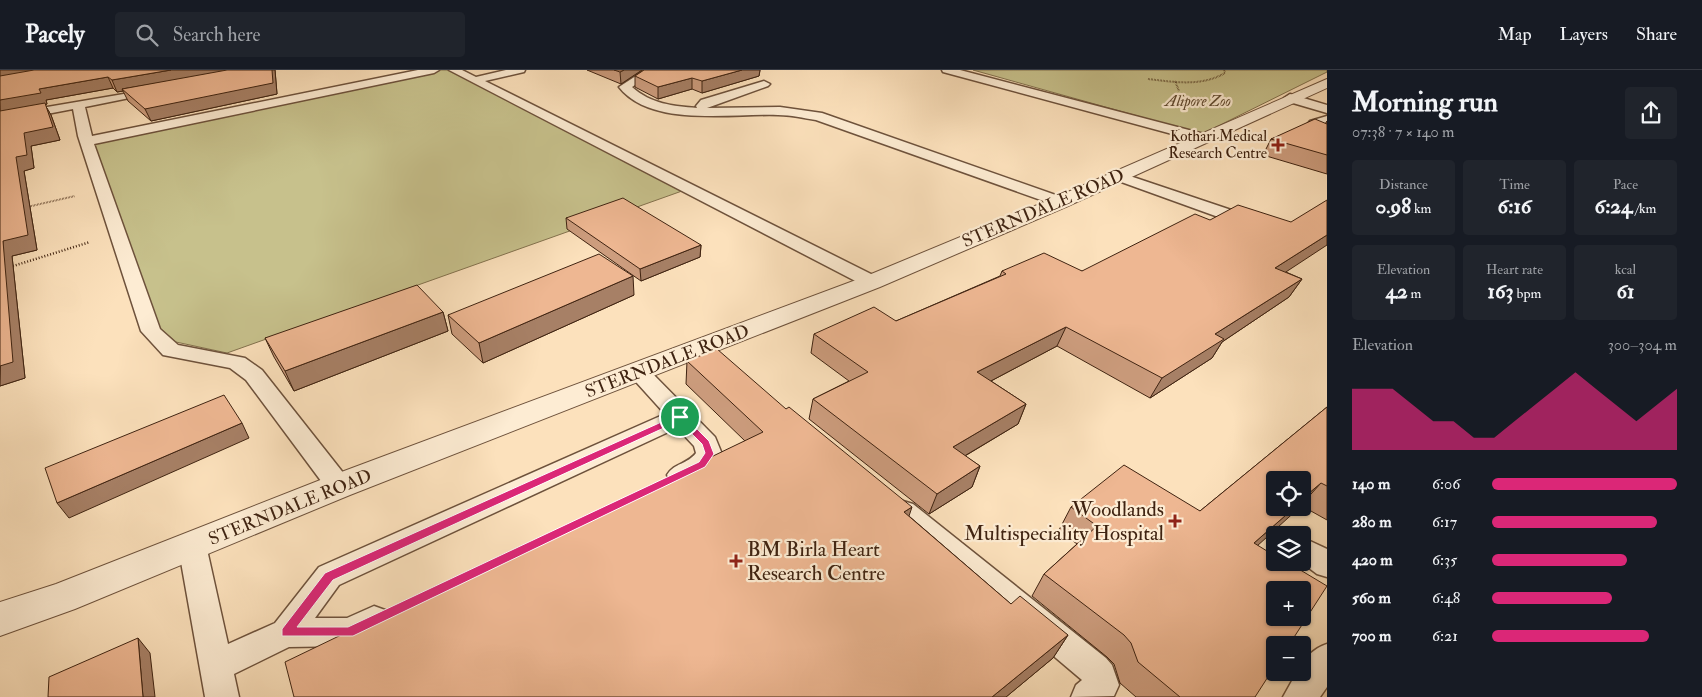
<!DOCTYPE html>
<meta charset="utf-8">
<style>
:root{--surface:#171b24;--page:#20242c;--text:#f1f3f6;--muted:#9ea1a6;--line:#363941;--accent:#db2777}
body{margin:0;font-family:"IM FELL Double Pica",serif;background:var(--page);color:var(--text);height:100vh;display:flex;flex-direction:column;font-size:19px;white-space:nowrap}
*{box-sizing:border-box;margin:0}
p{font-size:16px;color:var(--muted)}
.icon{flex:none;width:28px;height:28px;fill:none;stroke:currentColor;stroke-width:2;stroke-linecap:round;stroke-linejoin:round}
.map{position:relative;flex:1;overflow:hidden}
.side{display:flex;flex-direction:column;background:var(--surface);width:375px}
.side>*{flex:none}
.buttons{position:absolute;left:1266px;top:401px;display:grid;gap:10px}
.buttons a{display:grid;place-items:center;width:45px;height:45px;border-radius:5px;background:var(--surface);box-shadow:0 1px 4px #0004;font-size:25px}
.pin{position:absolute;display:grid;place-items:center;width:42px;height:42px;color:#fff;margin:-21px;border:2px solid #fff;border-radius:50%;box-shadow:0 1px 5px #0007}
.round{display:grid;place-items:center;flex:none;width:52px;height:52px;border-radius:5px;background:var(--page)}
.overview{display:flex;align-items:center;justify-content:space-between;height:85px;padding:0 25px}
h1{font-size:28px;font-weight:700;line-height:38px}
.figures{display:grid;grid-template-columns:repeat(3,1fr);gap:8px;height:85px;padding:5px 25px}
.figures div{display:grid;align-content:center;border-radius:5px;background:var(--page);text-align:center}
.figures b{font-size:21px;font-weight:700}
.figures small{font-size:14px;font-weight:400}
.figures p{font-size:14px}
.chart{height:140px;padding:10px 25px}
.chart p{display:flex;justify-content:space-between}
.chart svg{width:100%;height:90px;margin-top:5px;fill:var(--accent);opacity:.7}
ul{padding:0 25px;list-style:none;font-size:16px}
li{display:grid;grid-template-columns:80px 60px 1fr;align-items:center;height:38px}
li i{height:12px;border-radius:6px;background:var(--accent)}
header{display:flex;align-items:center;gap:30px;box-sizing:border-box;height:70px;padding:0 25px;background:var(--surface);border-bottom:1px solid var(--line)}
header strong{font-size:24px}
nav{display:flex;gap:28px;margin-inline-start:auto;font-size:18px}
.search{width:350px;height:45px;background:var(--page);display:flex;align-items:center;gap:12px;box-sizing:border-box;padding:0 18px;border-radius:5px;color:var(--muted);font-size:19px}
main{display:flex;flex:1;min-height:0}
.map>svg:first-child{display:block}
</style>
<header>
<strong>Pacely</strong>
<div class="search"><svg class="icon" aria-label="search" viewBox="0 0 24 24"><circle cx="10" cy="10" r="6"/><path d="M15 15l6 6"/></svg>Search here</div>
<nav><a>Map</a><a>Layers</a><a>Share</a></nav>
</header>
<main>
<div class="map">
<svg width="1327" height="627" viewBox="0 0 1327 627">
<rect width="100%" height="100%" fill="#fce1bc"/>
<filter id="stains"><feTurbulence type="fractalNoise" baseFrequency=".004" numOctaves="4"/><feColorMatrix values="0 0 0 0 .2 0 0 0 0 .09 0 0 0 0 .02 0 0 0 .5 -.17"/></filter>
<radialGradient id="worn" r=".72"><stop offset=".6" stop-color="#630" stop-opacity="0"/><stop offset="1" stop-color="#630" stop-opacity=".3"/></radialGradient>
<!-- green -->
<path fill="#c7c18c" stroke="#83724e" d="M439,0h10l233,121 -455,162 -51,-11 -16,-14 -67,-187z
M973,0h354v2l-125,62z"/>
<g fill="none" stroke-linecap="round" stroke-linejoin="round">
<defs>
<path id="lane" d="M418,0h21l-5,3 -340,71 66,185 18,16 67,13 17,12 86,109 4,7 -4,7 -9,3 -9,-3 -84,-113 -16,-12 -67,-13 -22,-24 -63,-195 -5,-27 -73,14v-8l159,-27v4l-74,15 7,29z
M449,0h13l14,7 30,-7h19l-1,2 -39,9 394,197 2,4 -2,4h-14z
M645,0h13l-26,17c19,17 41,19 65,21l-1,-2 5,-6 63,-19 6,3 -2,2 -61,22 73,-1 42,6 245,86 2,3 -8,5 -6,-2 -239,-85c-13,-2 -25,-5 -38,-5 -46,-2 -127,13 -159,-28z
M942,0h18l248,65 2,3 -7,4 -5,-1 -255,-69z
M1290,24l37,11v8l-41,-12 -2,-3z
M1327,46v8l-9,5 9,4v9l-24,-12 7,-9z
M1118,102l140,47 2,4 -2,4h-12l-133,-48 -2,-3z
M638,295l8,2 69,70 7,17 -11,17 -31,14 -9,-3 -4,-7c7,-12 21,-11 29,-22l-2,-7 -17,-18 -338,157 -24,33h32l27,-12 11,4 5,10 -5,10 -36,16 -60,1 -55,27 5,23h-34l-27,-152 4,-8 10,-4 10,4 4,8 22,99 47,-21 44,-56 346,-153 -38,-42 3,-5z
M903,431l10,3 193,154 6,7 7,20 -5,11 -43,1 5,-12 6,-5 -189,-160 -4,-8 4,-8z
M1310,471l17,8v28l-10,-3 -16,-12 1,-18z
M1327,574v43l-7,10h-37l14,-25h5c0,-14 13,-24 25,-28z"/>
<path id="street" d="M1327,9v9l-259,118 -188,81 -530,208 -275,114 -75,27v-34l56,-18 272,-107 536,-200 190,-79z"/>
</defs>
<!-- lane casing -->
<use href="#lane" stroke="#6e523c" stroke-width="3"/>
<!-- street casing -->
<use href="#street" stroke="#6e523c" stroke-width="2"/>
<!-- path-far1 -->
<path stroke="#3f2311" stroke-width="2" stroke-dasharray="0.5 1" stroke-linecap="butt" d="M1148,9c26,3 53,8 77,-6l-1,-3
M1175,11l4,10
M27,137l48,-11"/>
<!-- path -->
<path stroke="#3f2311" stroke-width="2.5" stroke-dasharray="1 2" stroke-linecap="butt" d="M10,197l80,-25"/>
<!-- lane -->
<use href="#lane" fill="#fdecd3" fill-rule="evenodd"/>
<!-- street -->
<use href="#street" fill="#fdecd3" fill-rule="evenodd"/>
</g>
<!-- wall -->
<path fill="#cd9d7e" stroke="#3f2311" d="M0,0h275l2,24 -126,27 -23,-20 -5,-10 -6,1 -4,-4 -67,12 1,4 -2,1 6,10 9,25 -29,6 3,22 -10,3 13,79 -25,6 13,122 -25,8z
M587,0h55l-21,14z
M644,0h116l-1,6 -57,17 -10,-4 -34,10 -23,-12v-11z
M1327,51v53l-64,-19 8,-16 54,-15z
M566,148l135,27 -1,12 -59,24 -74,-52z
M1002,201h80l204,1 16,7 -13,18 -67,45 -10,16 -62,40 -93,-52 -66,35 35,23 -8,20 -53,32 15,10 -8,21 -43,27 -120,-95 4,-20 36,-18 -38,-28 3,-19 82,-13 104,-45z
M634,225l-151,68 -31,-29 -4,-19z
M443,242l5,19 -154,60 -20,-34 -9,-19z
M687,291l222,155 102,88 57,31 -15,23 -47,39h-712l451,-256 -59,-57z
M1327,337v113l-25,-14v-26l-44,65 -3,152h-119l-16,-14 -6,-19 -7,-7 -75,-61 12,-22 33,-30 -18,-14 12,-23 129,4z"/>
<!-- shaded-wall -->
<path fill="#a78066" stroke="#3f2311" d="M0,0h46l-46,8z
M171,0h65l-114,19 1,2 -6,1 -5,-12z
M272,0h3l2,24 -126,27 -6,-12z
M624,0h18l-21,14 -1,-12z
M742,0h18l-1,6 -57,17v-12z
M108,7l5,11 -67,12 1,4 -2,1 6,10 9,25 -29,6 3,22 -10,3 13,79 -25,6 13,122 -25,8 3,-145 -3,-141 39,-11z
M692,8v11l-34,10v-12z
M1327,165v10l-64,42 12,-19z
M701,175l-1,12 -59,24 -1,-12z
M633,206l1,19 -151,68 -4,-20z
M1302,209l-13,18 -67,45 -10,16 -62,40 12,-20 53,-44z
M443,242l5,19 -154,60 -9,-20z
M1066,257l-9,19 -87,46 7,-20z
M1026,334l-8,20 -72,43 7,-20z
M242,353l7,15 -180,80 -12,-15z
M980,396l-8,21 -43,27 8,-20z
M1321,413l-19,21v-5z
M912,437l-8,24v-19z
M1294,438h5l-64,58 19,-23z
M1068,565l-15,23 -47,39h-14z
M138,568l12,15 5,44h-12z"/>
<!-- building -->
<path fill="#eeb792" stroke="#3f2311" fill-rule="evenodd" d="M34,0h137l-59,10 -4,-3 -69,12 2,4 -41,7v-24z
M227,0h45l1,13 -128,26 -23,-20z
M614,0h10l-4,2z
M644,0h98l-40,11 -10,-3 -34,9 -23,-11z
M45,33l8,24 -29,6 3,22 -11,2 12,78 -25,6 10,121 -13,4v-255z
M1315,49l12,5v31l-56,-16z
M623,128l78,47 -61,24 -74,-51z
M1327,130v35l-52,33 27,11 -87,55 9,5 -62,39 -96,-51 -89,45 49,32 -73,43 27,19 -43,28 -124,-95 55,-27 -54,-38 60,-27 22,14 110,-47 -4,-3 42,-18 38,18 113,-57 15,6 28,-15 53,17z
M599,184l34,22 -154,67 -31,-28z
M417,215l26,27 -158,59 -20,-33z
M717,279l69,60 3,-2 123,100 -8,5 107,92 9,-8 48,39 -76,62h-698l-9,-35 478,-230 -76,-71z
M224,325l18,28 -185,80 -12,-35z
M1327,337v79l-6,-3 -19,16v-19h-27v28h19l-40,35 21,13v6h12l40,24 -38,59h-14v21l-20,31h-75l-42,-35 -7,-19 -7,-8 -80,-61 53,-48 -26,-19 53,-42 76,46zM1275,520h27v28h-27z
M138,568l5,59h-95l1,-20z"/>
<!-- route -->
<path fill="#db2777" stroke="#fff" fill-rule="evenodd" d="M677,345h6l26,26 5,13 -9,13 -352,169h-71v-7l43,-56zM679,351l23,23 3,9 -6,9 -351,165h-51l36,-47z"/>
<!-- markers -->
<g fill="#8f2418" stroke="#fdecd3" stroke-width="2">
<path d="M1275.5 67.5h5v5h5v5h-5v5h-5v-5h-5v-5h5z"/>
<path d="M1172.5 443.5h5v5h5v5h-5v5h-5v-5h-5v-5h5z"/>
<path d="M733.5 483.5h5v5h5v5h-5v5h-5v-5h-5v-5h5z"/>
</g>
<g text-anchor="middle" stroke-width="4.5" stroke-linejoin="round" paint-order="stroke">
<!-- far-park labels -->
<g font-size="15" font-style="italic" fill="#614a30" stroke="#fdecd3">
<text x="1198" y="36">Alipore Zoo</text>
</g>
<!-- far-poi labels -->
<g font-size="15" fill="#3f2311" stroke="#fdecd3" text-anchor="end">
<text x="1267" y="71">Kothari Medical<tspan x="1267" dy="17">Research Centre</tspan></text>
</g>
<!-- street labels -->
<g font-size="18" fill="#3f2311" stroke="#fdecd3">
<text transform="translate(1043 138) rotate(-23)" y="6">STERNDALE ROAD</text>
<text transform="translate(667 291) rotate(-21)" y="6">STERNDALE ROAD</text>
<text transform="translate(290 437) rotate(-22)" y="6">STERNDALE ROAD</text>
</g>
<!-- near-poi labels -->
<g font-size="21" fill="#3f2311" stroke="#fdecd3" text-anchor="end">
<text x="1164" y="446">Woodlands<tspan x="1164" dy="24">Multispeciality Hospital</tspan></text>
<text x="747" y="486" text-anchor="start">BM Birla Heart<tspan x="747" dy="24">Research Centre</tspan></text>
</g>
</g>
<rect width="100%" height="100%" filter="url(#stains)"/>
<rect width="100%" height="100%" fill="url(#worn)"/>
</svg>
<div class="buttons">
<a><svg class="icon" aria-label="locate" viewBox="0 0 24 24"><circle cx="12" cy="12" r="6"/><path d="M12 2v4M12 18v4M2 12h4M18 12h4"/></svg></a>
<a><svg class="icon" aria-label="layers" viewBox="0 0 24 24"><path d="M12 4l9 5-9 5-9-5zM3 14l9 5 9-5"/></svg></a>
<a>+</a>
<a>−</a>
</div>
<div class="pin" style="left:680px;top:347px;background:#1e9e55"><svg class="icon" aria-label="arrive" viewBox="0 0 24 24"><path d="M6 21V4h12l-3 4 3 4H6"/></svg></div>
</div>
<section class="side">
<div class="overview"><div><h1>Morning run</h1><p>07:38 · 7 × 140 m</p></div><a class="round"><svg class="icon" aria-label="share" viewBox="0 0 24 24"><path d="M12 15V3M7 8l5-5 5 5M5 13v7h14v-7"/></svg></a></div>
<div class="figures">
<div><p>Distance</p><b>0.98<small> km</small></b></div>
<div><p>Time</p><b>6:16</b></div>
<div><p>Pace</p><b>6:24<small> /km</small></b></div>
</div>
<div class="figures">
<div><p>Elevation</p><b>42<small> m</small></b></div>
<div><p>Heart rate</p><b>163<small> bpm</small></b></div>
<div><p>kcal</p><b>61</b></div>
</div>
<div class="chart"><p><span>Elevation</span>300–304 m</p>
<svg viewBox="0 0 160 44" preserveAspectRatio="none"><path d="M0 44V14L10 14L20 14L30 22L40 30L50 30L60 38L70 38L80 30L90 22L100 14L110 6L120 14L130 22L140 30L150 22L160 14V44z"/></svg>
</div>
<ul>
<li><b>140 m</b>6:06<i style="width:100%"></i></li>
<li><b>280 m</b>6:17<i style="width:89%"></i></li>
<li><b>420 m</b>6:35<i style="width:73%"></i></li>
<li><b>560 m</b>6:48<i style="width:65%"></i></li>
<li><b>700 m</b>6:21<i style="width:85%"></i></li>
</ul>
</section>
</main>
